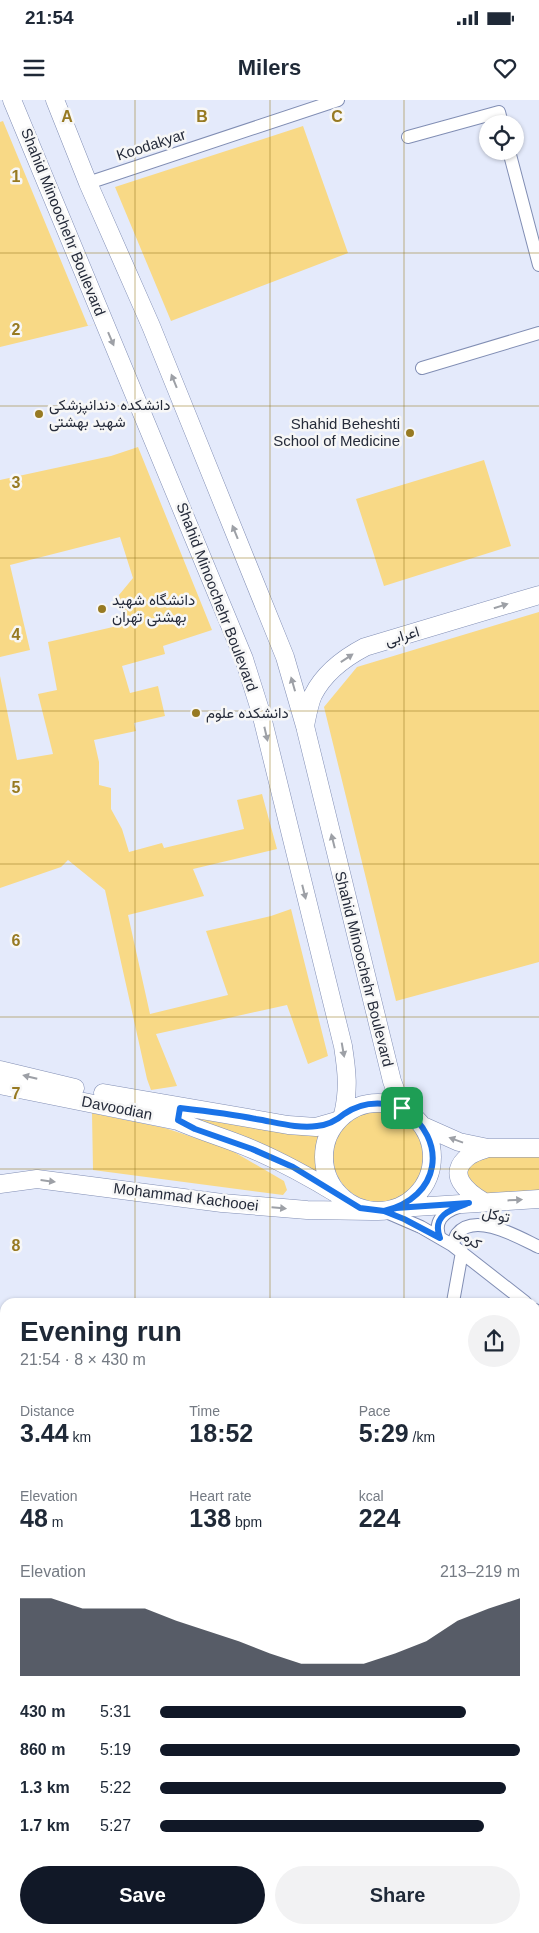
<!DOCTYPE html>
<meta charset="utf-8">
<style>
:root{--surface:#fff;--page:#f2f2f3;--text:#1f2937;--muted:#747a83;--accent:#111827}
body{margin:0;font-family:Arial,Vazirmatn,sans-serif;background:var(--page);color:var(--text);height:100vh;display:flex;flex-direction:column;font-size:19px;white-space:nowrap}
*{box-sizing:border-box;margin:0}
p{font-size:16px;color:var(--muted)}
.icon{flex:none;width:28px;height:28px;fill:none;stroke:currentColor;stroke-width:2;stroke-linecap:round;stroke-linejoin:round}
.map{position:relative;flex:1;overflow:hidden}
.sheet{position:absolute;left:0px;top:1198px;width:540px;height:636px;display:flex;flex-direction:column;background:var(--surface);border-radius:15px 15px 0 0;box-shadow:0 1px 4px #0004}
.sheet>*{flex:none}
.buttons{position:absolute;left:479px;top:15px;display:grid;gap:10px}
.buttons a{display:grid;place-items:center;width:45px;height:45px;border-radius:50%;background:var(--surface);box-shadow:0 1px 4px #0004;font-size:25px}
.pin{position:absolute;display:grid;place-items:center;width:42px;height:42px;color:#fff;margin:-21px;border-radius:10px;box-shadow:0 2px 8px #0006}
.round{display:grid;place-items:center;flex:none;width:52px;height:52px;border-radius:26px;background:var(--page)}
.headline{display:flex;align-items:center;justify-content:space-between;height:85px;padding:0 20px}
h1{font-size:28px;font-weight:600;line-height:38px}
.figures{display:grid;grid-template-columns:repeat(3,1fr);gap:8px;height:85px;padding:5px 20px}
.figures div{display:grid;align-content:center}
.figures b{font-size:25px;font-weight:600}
.figures small{font-size:14px;font-weight:400}
.figures p{font-size:14px}
.chart{height:140px;padding:10px 20px}
.chart p{display:flex;justify-content:space-between}
.chart svg{width:100%;height:90px;margin-top:5px;fill:var(--accent);opacity:.7}
.cta{display:flex;gap:10px;margin-top:auto;padding:10px 20px}
.cta a{flex:1;height:58px;border-radius:30px;background:var(--accent);color:#fff;font-size:20px;font-weight:600;line-height:58px;text-align:center}
.cta a+a{background:var(--page);color:var(--text)}
ul{padding:0 20px;list-style:none;font-size:16px}
li{display:grid;grid-template-columns:80px 60px 1fr;align-items:center;height:38px}
li i{height:12px;border-radius:6px;background:var(--accent)}
.status{display:flex;justify-content:space-between;align-items:center;height:35px;padding:0 25px;background:var(--surface);direction:ltr}
.status svg{height:14px;fill:currentColor}
header{display:flex;justify-content:space-between;align-items:center;height:65px;padding:0 20px;background:var(--surface);font-size:22px;font-weight:600}
.map>svg:first-child{display:block}
</style>
<div class="status"><b>21:54</b><svg viewBox="0 0 49 12"><path d="M0 12V9h3v3zM5 12V6h3v6zM10 12V3h3v9zM15 12V0h3v12zM26 1h20v11H26zM47 4h2v5h-2z"/></svg></div>
<header><svg class="icon" aria-label="menu" viewBox="0 0 24 24"><path d="M4 6h16M4 12h16M4 18h16"/></svg>Milers<svg class="icon" aria-label="heart" viewBox="0 0 24 24"><path d="M12 20l-8-8c-3-5 5-10 8-4 3-6 11-1 8 4z"/></svg></header>
<div class="map">
<svg width="539" height="1833" viewBox="0 0 539 1833">
<rect width="100%" height="100%" fill="#e4eafb"/>
<!-- green -->
<path fill="#f8d986" d="M3,21l85,205 16,-4 -104,25v-225z
M303,26l45,127 -177,68 -56,-134z
M138,347l74,183 -49,16 2,8 -43,12 8,27 28,-7 7,30 -31,7 2,8 -42,9 5,22v23l12,3v21l11,20 7,23 33,-9 2,5 80,-19 -7,-29 25,-6 15,55 -84,20 11,27 -76,19 22,99 78,-19 -22,-64 65,-15 20,-7 37,147 -20,8 -21,-59 -131,29 21,52 -26,4 -4,-11 -42,-189 -37,-30 -7,7 -61,21v-212l17,84 36,-6 -15,-60 19,-4 -9,-48 78,-18 -7,-29 14,-17 -13,-41 -110,28 20,85 -30,7v-177l111,-24z
M484,360l27,86 -127,40 -28,-87z
M539,512v350l-143,39 -72,-294 33,-40z
M333 1056a46 46 0 1 1 92 0a46 46 0 1 1-92 0Z
M92,1013l73,15 64,21 55,32 3,9 -4,5 -190,-25z
M221,1018l101,15c-10,19 -8,25 0,45l-109,-49 -16,-10z
M489,1053h50v40l-51,3 -20,-15 -3,-9 5,-11z
M539,1414v197l-4,-1v-193z
M539,1759v74h-40l-18,-4h54v-69z"/>
<g fill="none" stroke-linecap="round" stroke-linejoin="round">
<defs>
<path id="street" d="M408,37l91,-25 3,12
M509,51l30,114
M88,83l250,-83
M422,268l117,-35
M384,1111l37,16 31,18 73,57
M440,1138c-7,-16 3,-26 18,-31
M452,1145c2,-3 3,-8 5,-11 18,-23 63,4 82,13
M453,1202l9,-50
M535,1210l4,3
M0,1232l5,13
M0,1344l5,-6
M535,1383h4
M0,1438l5,6
M0,1619l5,1
M0,1655l5,30"/>
<path id="secondary" d="M12,0l232,559 17,54 82,333c4,26 6,43 0,69
M55,0l33,83 63,143 134,331 20,69 87,355 10,27
M305,626c2,-10 4,-22 8,-31 11,-22 31,-37 52,-48l174,-52
M0,970l75,18
M0,985l178,36c25,11 51,18 76,29 30,13 57,28 85,45
M103,993l185,32 28,2 21,-6
M324 1057a54 54 0 1 1 108 0a54 54 0 1 1-108 0Z
M423,1026l36,16 29,6h51
M0,1084l37,-5 185,24 85,7 65,1
M484,1102c-17,-10 -39,-28 -15,-46 5,-4 13,-6 19,-8
M399,1108l140,-9"/>
<path id="highway" d="M535,1654l4,-2
M535,1698l4,-2
M535,1738l4,-1
M28,1833l12,-4
M135,1833l18,-4"/>
</defs>
<!-- street casing -->
<use href="#street" stroke="#818eb4" stroke-width="14"/>
<!-- secondary casing -->
<use href="#secondary" stroke="#818eb4" stroke-width="19"/>
<!-- highway casing -->
<use href="#highway" stroke="#818eb4" stroke-width="24"/>
<!-- street -->
<use href="#street" stroke="#fff" stroke-width="12"/>
<!-- secondary -->
<use href="#secondary" stroke="#fff" stroke-width="18"/>
<!-- highway -->
<use href="#highway" stroke="#fff" stroke-width="22"/>
</g>
<!-- one-way arrows -->
<defs><path id="oneway-solid" d="M-6-.8H1V-3.2L6.5 0L1 3.2V.8H-6Z" transform="scale(1.25)"/></defs>
<g fill="#9da0a6">
<use href="#oneway-solid" transform="translate(111 239) rotate(67)"/>
<use href="#oneway-solid" transform="translate(174 281) rotate(-112)"/>
<use href="#oneway-solid" transform="translate(235 432) rotate(-112)"/>
<use href="#oneway-solid" transform="translate(501 506) rotate(-17)"/>
<use href="#oneway-solid" transform="translate(347 558) rotate(-34)"/>
<use href="#oneway-solid" transform="translate(293 584) rotate(-106)"/>
<use href="#oneway-solid" transform="translate(266 634) rotate(77)"/>
<use href="#oneway-solid" transform="translate(333 741) rotate(-104)"/>
<use href="#oneway-solid" transform="translate(304 792) rotate(76)"/>
<use href="#oneway-solid" transform="translate(343 950) rotate(80)"/>
<use href="#oneway-solid" transform="translate(30 977) rotate(-166)"/>
<use href="#oneway-solid" transform="translate(456 1040) rotate(-160)"/>
<use href="#oneway-solid" transform="translate(48 1081) rotate(7)"/>
<use href="#oneway-solid" transform="translate(515 1100) rotate(-3)"/>
<use href="#oneway-solid" transform="translate(279 1108) rotate(5)"/>
</g>
<g fill="none" stroke-linecap="round" stroke-linejoin="round">
<defs>
<path id="route" d="M402,1008c-20,-7 -39,-7 -58,6 -8,7 -16,11 -27,12 -19,3 -42,-4 -61,-7 -25,-5 -50,-8 -76,-11l-2,12 17,9 57,20 41,18 67,41 24,3 12,-3 73,-5c-17,6 -38,12 -29,35l-36,-19 -20,-8c56,-13 66,-71 18,-103"/>
</defs>
<!-- route casing -->
<use href="#route" stroke="#fff" stroke-width="10"/>
<!-- route -->
<use href="#route" stroke="#1a73e8" stroke-width="6"/>
</g>
<!-- grid -->
<path fill="none" stroke="#977a22" stroke-width="1" stroke-opacity="0.55" d="M135,0v1202M270,0v1202M404,0v1202M0,153h539M0,306h539M0,458h539M0,611h539M0,764h539M0,917h539M0,1069h539M0,1222h5M535,1222h4M0,1375h5M535,1375h4M0,1528h5M535,1528h4M0,1680h5M535,1680h4M135,1829v4M270,1829v4M404,1829v4"/>
<!-- markers -->
<g fill="#977a22" stroke="#f7f7f7" stroke-width="2">
<circle cx="39" cy="314" r="5"/>
<circle cx="410" cy="333" r="5"/>
<circle cx="102" cy="509" r="5"/>
<circle cx="196" cy="613" r="5"/>
</g>
<g text-anchor="middle" stroke-width="5" stroke-linejoin="round" paint-order="stroke">
<!-- street labels -->
<g font-size="15" fill="#252b3a" stroke="#f7f7f7">
<text transform="translate(151 45) rotate(-18)" y="5">Koodakyar</text>
<text transform="translate(63 122) rotate(68)" y="5">Shahid Minoochehr Boulevard</text>
<text transform="translate(217 497) rotate(69)" y="5">Shahid Minoochehr Boulevard</text>
<text transform="translate(402 536) rotate(-17)" y="5">اعرابی</text>
<text transform="translate(364 869) rotate(76)" y="5">Shahid Minoochehr Boulevard</text>
<text transform="translate(117 1008) rotate(11)" y="5">Davoodian</text>
<text transform="translate(186 1097) rotate(7)" y="5">Mohammad Kachooei</text>
<text transform="translate(496 1115) rotate(12)" y="5">توکل</text>
<text transform="translate(468 1137) rotate(36)" y="5">کرمی</text>
</g>
<!-- poi labels -->
<g font-size="15" fill="#252b3a" stroke="#f7f7f7" text-anchor="start">
<text x="49" y="310">دانشکده دندانپزشکی<tspan x="49" dy="17">شهید بهشتی</tspan></text>
<text x="400" y="329" text-anchor="end">Shahid Beheshti<tspan x="400" dy="17">School of Medicine</tspan></text>
<text x="112" y="505">دانشگاه شهید<tspan x="112" dy="17">بهشتی تهران</tspan></text>
<text x="206" y="618">دانشکده علوم</text>
</g>
</g>
<g font-size="16" text-anchor="middle" font-weight="bold" fill="#977a22" stroke="#f7f7f7" stroke-width="5" stroke-linejoin="round" paint-order="stroke">
<text x="67" y="22">A</text>
<text x="202" y="22">B</text>
<text x="337" y="22">C</text>
<text x="16" y="82">1</text>
<text x="16" y="235">2</text>
<text x="16" y="388">3</text>
<text x="16" y="540">4</text>
<text x="16" y="693">5</text>
<text x="16" y="846">6</text>
<text x="16" y="999">7</text>
<text x="16" y="1151">8</text>
</g>
</svg>
<div class="buttons">
<a><svg class="icon" aria-label="locate" viewBox="0 0 24 24"><circle cx="12" cy="12" r="6"/><path d="M12 2v4M12 18v4M2 12h4M18 12h4"/></svg></a>
</div>
<div class="pin" style="left:402px;top:1008px;background:#1e9e55"><svg class="icon" aria-label="arrive" viewBox="0 0 24 24"><path d="M6 21V4h12l-3 4 3 4H6"/></svg></div>
<section class="sheet">
<div class="headline"><div><h1>Evening run</h1><p>21:54 · 8 × 430 m</p></div><a class="round"><svg class="icon" aria-label="share" viewBox="0 0 24 24"><path d="M12 15V3M7 8l5-5 5 5M5 13v7h14v-7"/></svg></a></div>
<div class="figures">
<div><p>Distance</p><b>3.44<small> km</small></b></div>
<div><p>Time</p><b>18:52</b></div>
<div><p>Pace</p><b>5:29<small> /km</small></b></div>
</div>
<div class="figures">
<div><p>Elevation</p><b>48<small> m</small></b></div>
<div><p>Heart rate</p><b>138<small> bpm</small></b></div>
<div><p>kcal</p><b>224</b></div>
</div>
<div class="chart"><p><span>Elevation</span>213–219 m</p>
<svg viewBox="0 0 160 44" preserveAspectRatio="none"><path d="M0 44V6L10 6L20 11L30 11L40 11L50 17L60 22L70 27L80 33L90 38L100 38L110 38L120 33L130 27L140 17L150 11L160 6V44z"/></svg>
</div>
<ul>
<li><b>430 m</b>5:31<i style="width:85%"></i></li>
<li><b>860 m</b>5:19<i style="width:100%"></i></li>
<li><b>1.3 km</b>5:22<i style="width:96%"></i></li>
<li><b>1.7 km</b>5:27<i style="width:90%"></i></li>
</ul>
<div class="cta"><a>Save</a><a>Share</a></div>
</section>
</div>
